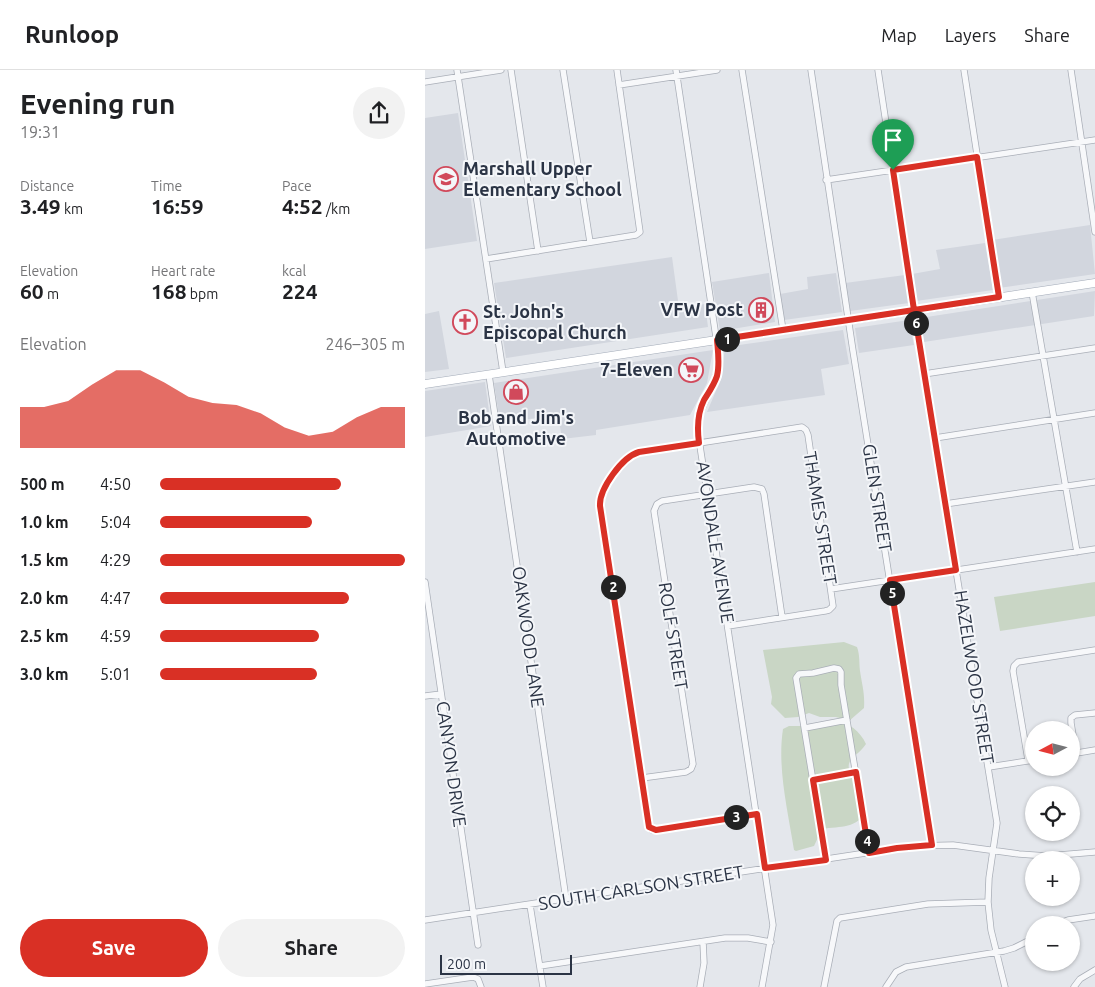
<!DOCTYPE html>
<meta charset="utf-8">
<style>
:root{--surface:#fff;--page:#f2f2f2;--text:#202124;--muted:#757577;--line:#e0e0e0;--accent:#d93025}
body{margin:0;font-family:Ubuntu,sans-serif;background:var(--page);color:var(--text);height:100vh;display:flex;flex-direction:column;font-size:19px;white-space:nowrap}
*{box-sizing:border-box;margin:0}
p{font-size:16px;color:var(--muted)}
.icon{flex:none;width:28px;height:28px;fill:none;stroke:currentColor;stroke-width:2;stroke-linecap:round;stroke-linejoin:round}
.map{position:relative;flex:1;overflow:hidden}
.side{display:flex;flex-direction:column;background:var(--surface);width:425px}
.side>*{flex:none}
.needle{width:32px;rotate:263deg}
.fabs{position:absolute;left:600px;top:651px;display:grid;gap:10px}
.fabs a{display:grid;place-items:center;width:55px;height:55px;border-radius:50%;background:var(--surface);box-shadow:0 1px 4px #0004;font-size:25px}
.scale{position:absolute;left:15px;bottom:12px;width:132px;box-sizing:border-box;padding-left:5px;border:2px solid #2b3445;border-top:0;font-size:14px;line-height:18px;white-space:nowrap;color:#2b3445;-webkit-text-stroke:4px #f4f6f9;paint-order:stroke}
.pin{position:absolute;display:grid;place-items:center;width:42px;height:42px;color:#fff;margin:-51px -21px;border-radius:50% 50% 50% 0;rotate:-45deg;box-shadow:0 0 5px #0007}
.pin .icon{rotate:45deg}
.km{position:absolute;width:25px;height:25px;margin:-12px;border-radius:50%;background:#222;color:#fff;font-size:14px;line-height:25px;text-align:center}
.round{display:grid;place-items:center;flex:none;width:52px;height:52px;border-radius:26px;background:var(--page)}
.summary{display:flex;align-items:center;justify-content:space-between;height:85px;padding:0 20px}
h1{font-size:28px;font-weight:700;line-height:38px}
.stats{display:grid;grid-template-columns:repeat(3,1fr);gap:8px;height:85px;padding:5px 20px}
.stats div{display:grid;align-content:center}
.stats b{font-size:21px;font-weight:700}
.stats small{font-size:14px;font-weight:400}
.stats p{font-size:14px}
.chart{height:140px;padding:10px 20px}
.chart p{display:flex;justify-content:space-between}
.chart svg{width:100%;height:90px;margin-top:5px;fill:var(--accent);opacity:.7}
.action{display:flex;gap:10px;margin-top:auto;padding:10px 20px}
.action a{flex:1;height:58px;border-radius:30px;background:var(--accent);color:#fff;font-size:20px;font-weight:700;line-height:58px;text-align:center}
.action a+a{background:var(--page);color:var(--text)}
ul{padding:0 20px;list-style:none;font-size:16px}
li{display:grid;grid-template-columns:80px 60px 1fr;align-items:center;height:38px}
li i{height:12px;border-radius:6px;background:var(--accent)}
header{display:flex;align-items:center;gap:30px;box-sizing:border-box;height:70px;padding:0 25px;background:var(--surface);border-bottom:1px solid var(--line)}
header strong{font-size:24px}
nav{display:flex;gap:28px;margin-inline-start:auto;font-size:18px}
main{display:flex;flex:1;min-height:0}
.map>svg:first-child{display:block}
</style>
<header>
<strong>Runloop</strong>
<nav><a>Map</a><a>Layers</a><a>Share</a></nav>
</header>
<main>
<section class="side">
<div class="summary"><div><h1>Evening run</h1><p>19:31</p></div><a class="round"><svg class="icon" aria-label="share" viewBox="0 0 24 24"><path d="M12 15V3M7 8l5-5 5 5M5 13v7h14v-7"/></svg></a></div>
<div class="stats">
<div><p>Distance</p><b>3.49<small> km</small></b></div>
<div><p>Time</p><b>16:59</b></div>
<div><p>Pace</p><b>4:52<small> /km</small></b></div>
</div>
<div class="stats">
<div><p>Elevation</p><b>60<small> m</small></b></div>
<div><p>Heart rate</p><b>168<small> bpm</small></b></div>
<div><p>kcal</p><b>224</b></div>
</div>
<div class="chart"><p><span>Elevation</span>246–305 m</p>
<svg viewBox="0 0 160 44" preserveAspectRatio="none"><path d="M0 44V24L10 24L20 21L30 13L40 6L50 6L60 12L70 19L80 22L90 23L100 27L110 34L120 38L130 36L140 29L150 24L160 24V44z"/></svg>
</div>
<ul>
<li><b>500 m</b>4:50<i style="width:74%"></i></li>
<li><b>1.0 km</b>5:04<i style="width:62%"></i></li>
<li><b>1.5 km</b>4:29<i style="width:100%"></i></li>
<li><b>2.0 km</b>4:47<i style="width:77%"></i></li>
<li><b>2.5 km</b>4:59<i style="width:65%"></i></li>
<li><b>3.0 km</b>5:01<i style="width:64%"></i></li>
</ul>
<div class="action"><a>Save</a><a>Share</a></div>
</section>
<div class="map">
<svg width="670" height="917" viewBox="0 0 670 917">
<rect width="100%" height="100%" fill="#e4e7ec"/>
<!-- built -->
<path fill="#d2d6de" d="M33,43l19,128 -52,8v-131z
M665,155l5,49 -96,14 -7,-48z
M560,173l8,47 -77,11 -4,-27 28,-5 -4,-19z
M247,187l7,51 26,-4 3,23 -202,31 -12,-75z
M344,203l6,49 -55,9 -8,-49z
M411,203l6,39 -58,8 -4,-26 28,-5 -1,-12z
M480,205l4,28 -59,8 -5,-28z
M670,221l-1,25 -170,26 -4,-24z
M14,241l10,58 -24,3v-58z
M484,250l5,25 -55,8 -4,-25z
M418,260l6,34 -28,5 4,26 -118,17 14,-33 4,-32z
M288,280l-6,33 -17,32 -94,15v5l-34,4 -4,-24 -58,8 -6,-40z
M60,312l6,44 -66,11v-46z"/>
<!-- green -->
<path fill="#c9d6c5" d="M670,512v34l-95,15 -6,-34z
M419,572l13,5c3,8 2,16 3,24 2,14 5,22 4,37l-15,13 -13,-4h-16l-11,-4 -11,4 -13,1 -14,-14 1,-7 -9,-47z
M411,650c13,3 24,11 30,24 -9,14 -24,14 -14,33 3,6 6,10 10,14v5l5,14c-10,19 -26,16 -45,19l-8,17 -18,5 -2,-1c-6,-39 -17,-82 -11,-121l6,-3h11z"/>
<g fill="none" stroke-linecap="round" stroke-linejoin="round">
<defs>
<path id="minor" d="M32,0l46,302
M86,0l27,181
M138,0l27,172
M251,0l43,287c0,30 -22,45 -21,76l75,492 -11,62
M317,0l41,260
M386,0l42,281 79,494
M453,0l41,272 78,481 -8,55 -1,24 3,28 14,57
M539,0l35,227
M646,0l24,162
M0,12l76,-12
M194,15l98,-15
M401,110l269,-40
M61,189l150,-24 4,-3 -23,-162
M607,222l45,260
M499,304l171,-26
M64,305l77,524
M510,368l160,-25
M520,434l150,-22
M0,512l53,363
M406,519l264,-40
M303,556l97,-15 4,-1 4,-4 -25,-171 -2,-5 -4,-3 -167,26c-14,6 -36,37 -35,53l49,321 3,3h6l99,-16
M0,626l16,-2
M380,658l42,-8
M651,683l-5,-30v-5l4,-3 20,-2
M646,684l24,-4
M603,690l-15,-89 1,-5 4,-4 77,-12
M564,697l45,-7
M217,708l44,-6 5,-3 2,-5 -39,-253 3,-7 5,-3 92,-14 8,2 2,5 18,123
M388,710l43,-8
M401,790l-30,-182 3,-4 14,-1 21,-5 5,1 2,3v13l28,168
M105,835l13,82
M0,850l487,-74 41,-1 66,9 28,2 48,-4
M629,855l14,-5 27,-4
M115,896l185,-28h23l23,4
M0,914l48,-7 5,2 3,8
M275,917l4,-24 -1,-21
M399,917l13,-66 3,-3 88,-14 60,-2
M461,917l10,-15 10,-5 98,-16 10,-3 20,-10
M649,917l6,-8 15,-9"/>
<path id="major" d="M0,314l670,-101"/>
</defs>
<!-- minor casing -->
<use href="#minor" stroke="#a9aeb7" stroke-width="7"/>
<!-- major casing -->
<use href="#major" stroke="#a3abb8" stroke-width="9"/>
<!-- minor -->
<use href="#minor" stroke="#f7f8fa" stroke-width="5.5"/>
<!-- major -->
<use href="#major" stroke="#fff" stroke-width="8"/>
</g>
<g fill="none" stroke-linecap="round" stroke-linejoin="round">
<defs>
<path id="route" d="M468,100l21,140 -197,30c1,12 3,24 0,36 -3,9 -8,16 -13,24 -7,14 -7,28 -5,43l-60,9c-17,5 -40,37 -39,54l49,321 7,3 101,-16 8,54 61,-8 -13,-80 43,-8 13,81 28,-5 35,-3 -42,-265 66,-10 -42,-260 85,-13 -22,-140 -84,13"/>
</defs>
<!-- route casing -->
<use href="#route" stroke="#fff" stroke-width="10"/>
<!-- route -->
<use href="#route" stroke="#d93025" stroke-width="6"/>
</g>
<!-- icons -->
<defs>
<symbol id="school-ring" viewBox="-11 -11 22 22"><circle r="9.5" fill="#f4f6f9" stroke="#d1495b" stroke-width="1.5"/><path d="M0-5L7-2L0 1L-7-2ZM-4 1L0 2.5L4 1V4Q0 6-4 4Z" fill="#d1495b"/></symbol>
<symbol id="building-ring" viewBox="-11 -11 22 22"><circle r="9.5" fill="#f4f6f9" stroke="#d1495b" stroke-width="1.5"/><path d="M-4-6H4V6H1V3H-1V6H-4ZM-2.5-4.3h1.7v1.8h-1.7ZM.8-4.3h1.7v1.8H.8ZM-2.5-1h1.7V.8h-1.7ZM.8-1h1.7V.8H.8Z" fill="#d1495b"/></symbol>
<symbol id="church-ring" viewBox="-11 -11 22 22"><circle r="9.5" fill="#f4f6f9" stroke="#d1495b" stroke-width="1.5"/><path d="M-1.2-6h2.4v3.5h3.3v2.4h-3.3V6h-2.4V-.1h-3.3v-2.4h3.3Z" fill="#d1495b"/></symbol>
<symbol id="supermarket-ring" viewBox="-11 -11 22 22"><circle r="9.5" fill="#f4f6f9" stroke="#d1495b" stroke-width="1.5"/><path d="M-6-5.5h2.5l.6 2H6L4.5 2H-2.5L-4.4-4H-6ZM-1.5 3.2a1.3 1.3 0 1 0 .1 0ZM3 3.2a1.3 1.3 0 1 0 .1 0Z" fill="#d1495b"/></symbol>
<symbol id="shop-ring" viewBox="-11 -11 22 22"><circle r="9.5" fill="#f4f6f9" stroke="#d1495b" stroke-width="1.5"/><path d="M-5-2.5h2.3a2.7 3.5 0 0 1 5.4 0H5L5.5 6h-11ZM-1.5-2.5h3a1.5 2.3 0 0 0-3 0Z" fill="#d1495b"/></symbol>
</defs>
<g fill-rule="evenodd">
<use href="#school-ring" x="7" y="95" width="28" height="28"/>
<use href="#building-ring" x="322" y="226" width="28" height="28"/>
<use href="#church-ring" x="26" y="238" width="28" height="28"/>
<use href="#supermarket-ring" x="252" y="286" width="28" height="28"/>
<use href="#shop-ring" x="77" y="308" width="28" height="28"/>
</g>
<g text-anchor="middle" stroke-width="4" stroke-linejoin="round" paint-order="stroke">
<!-- poi labels -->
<g font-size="18" font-weight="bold" fill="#2b3445" stroke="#f4f6f9" text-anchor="start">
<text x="38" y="105">Marshall Upper<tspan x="38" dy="21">Elementary School</tspan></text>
<text x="318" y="246" text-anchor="end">VFW Post</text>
<text x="58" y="248">St. John's<tspan x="58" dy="21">Episcopal Church</tspan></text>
<text x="248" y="306" text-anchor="end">7-Eleven</text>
<text x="91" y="354" text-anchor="middle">Bob and Jim's<tspan x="91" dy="21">Automotive</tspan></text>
</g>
<!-- street labels -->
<g font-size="18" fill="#2b3445" stroke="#f4f6f9">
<text transform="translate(452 428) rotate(81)" y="6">GLEN STREET</text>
<text transform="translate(395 448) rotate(81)" y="6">THAMES STREET</text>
<text transform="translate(290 472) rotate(81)" y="6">AVONDALE AVENUE</text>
<text transform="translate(248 566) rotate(81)" y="6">ROLF STREET</text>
<text transform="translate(103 567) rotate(82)" y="6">OAKWOOD LANE</text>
<text transform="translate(549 607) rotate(81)" y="6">HAZELWOOD STREET</text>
<text transform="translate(26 694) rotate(82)" y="6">CANYON DRIVE</text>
<text transform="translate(216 818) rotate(-9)" y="6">SOUTH CARLSON STREET</text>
</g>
</g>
</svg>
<div class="fabs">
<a><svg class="needle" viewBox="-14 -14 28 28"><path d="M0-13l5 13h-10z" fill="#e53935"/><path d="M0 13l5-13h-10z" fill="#757577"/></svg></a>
<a><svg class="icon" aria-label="locate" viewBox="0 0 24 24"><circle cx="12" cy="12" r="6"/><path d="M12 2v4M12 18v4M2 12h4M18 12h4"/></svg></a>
<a>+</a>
<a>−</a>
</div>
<div class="scale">200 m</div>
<div class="pin" style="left:468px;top:100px;background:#1e9e55"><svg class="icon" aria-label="arrive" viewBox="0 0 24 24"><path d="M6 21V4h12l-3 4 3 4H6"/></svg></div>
<b class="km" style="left:302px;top:269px">1</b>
<b class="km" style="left:188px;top:517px">2</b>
<b class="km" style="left:311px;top:747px">3</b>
<b class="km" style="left:442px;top:771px">4</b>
<b class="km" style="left:467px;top:523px">5</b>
<b class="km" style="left:491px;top:253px">6</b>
</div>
</main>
